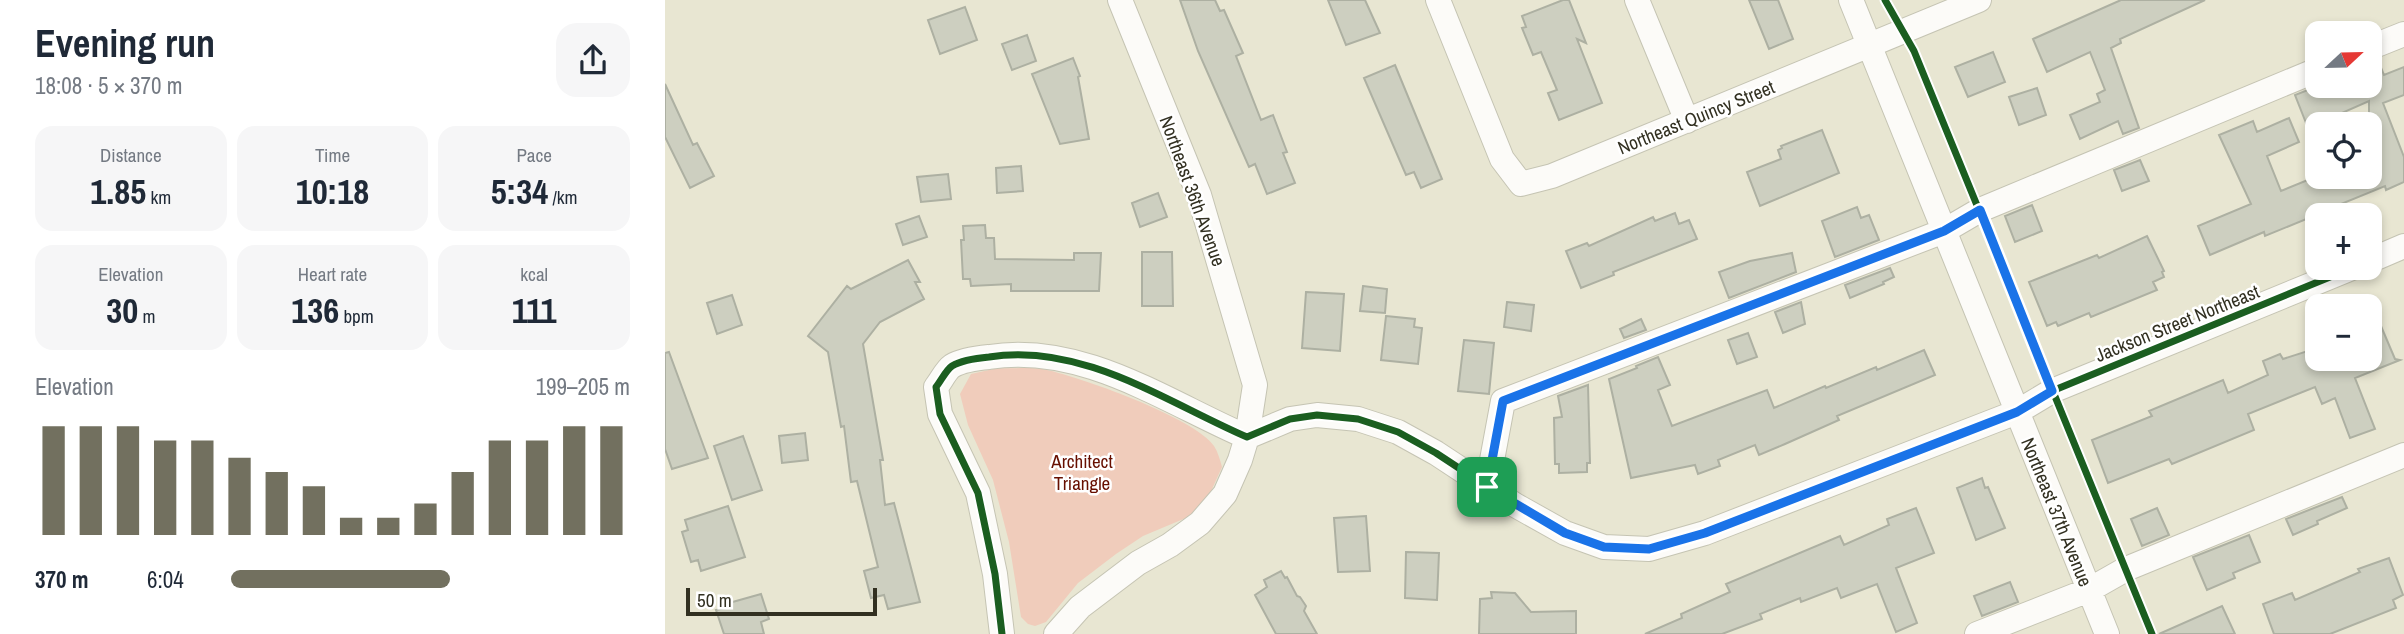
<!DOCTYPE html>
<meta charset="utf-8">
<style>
:root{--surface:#fff;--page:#f6f6f7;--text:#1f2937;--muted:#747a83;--accent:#72705f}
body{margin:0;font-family:"Archivo Narrow",sans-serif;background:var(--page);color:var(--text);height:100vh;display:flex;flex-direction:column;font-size:26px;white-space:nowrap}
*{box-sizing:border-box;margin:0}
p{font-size:23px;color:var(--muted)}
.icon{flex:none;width:38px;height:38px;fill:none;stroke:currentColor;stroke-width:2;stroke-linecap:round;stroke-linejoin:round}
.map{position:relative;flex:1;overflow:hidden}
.sheet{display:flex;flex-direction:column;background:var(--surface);width:665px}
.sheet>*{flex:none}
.needle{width:46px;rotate:68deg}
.controls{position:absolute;left:1640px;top:21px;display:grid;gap:14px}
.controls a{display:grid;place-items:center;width:77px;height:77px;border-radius:14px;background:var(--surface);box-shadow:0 4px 10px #0003;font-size:35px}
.scale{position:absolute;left:21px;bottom:18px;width:191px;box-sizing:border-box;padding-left:7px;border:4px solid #323021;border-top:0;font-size:19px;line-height:24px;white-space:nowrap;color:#323021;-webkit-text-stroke:5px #fff;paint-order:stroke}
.pin{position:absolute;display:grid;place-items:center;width:60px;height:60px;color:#fff;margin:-30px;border-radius:14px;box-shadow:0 4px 10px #0006}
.round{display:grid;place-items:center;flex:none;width:74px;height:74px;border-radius:21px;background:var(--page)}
.headline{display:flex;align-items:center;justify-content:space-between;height:119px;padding:0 35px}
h1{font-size:38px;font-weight:800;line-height:52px}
.figures{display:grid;grid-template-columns:repeat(3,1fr);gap:10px;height:119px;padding:7px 35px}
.figures div{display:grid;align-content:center;border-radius:18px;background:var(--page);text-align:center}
.figures b{font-size:35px;font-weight:800}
.figures small{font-size:19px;font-weight:400}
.figures p{font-size:19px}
.chart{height:196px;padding:14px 35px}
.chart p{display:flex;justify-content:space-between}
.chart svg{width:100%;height:126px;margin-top:7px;stroke:var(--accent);stroke-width:6}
ul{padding:0 35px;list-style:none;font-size:23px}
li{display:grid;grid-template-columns:112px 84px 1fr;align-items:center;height:52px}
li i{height:18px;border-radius:9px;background:var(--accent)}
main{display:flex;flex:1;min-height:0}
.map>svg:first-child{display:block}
</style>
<main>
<section class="sheet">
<div class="headline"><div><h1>Evening run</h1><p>18:08 · 5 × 370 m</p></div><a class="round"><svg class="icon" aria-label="share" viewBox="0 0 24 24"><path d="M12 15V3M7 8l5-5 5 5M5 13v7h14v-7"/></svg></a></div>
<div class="figures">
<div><p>Distance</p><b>1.85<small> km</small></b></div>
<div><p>Time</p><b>10:18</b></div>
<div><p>Pace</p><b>5:34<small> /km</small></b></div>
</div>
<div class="figures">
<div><p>Elevation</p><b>30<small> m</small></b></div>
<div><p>Heart rate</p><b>136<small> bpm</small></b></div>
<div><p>kcal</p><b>111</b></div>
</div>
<div class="chart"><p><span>Elevation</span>199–205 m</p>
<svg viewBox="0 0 160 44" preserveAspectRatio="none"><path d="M5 44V6M15 44V6M25 44V6M35 44V11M45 44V11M55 44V17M65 44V22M75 44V27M85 44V38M95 44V38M105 44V33M115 44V22M125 44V11M135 44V11M145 44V6M155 44V6"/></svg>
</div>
<ul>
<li><b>370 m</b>6:04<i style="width:55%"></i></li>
</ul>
</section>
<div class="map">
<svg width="1739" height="634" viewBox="0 0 1739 634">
<rect width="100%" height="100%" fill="#e8e6d2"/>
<!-- green -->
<path fill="#f0ccbb" d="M333,368c14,1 30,-1 44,1 34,6 154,49 172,77 4,6 6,14 8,21l-14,31 -15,17 -50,21 -27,18 -38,29 -32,39 -11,4 -7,-2 -7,-7 -12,-75 -16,-62 -25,-55 -8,-31 11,-20z"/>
<!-- building -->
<path fill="#cdcfc0" stroke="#adb0a2" stroke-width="2" d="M515,0h35l5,11 4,-1 19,43 -7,3 25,64 12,-5 14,37 -4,1 12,30 -28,11 -12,-30 -6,3 -51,-116z
M663,0h37l15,33 -34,12z
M898,0h6l17,43 -9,-4 25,64 -43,17 -11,-27 9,-3 -16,-38 -8,3 -11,-27 4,-1 -4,-11z
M1084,0h29l15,39 -24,10z
M1456,0h84l-85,39 1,4 -10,5 28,80 -16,6 -5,-13 -38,18 -10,-24 30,-13 -3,-8 8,-4 -15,-38 -43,20 -14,-33z
M300,7l12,33 -37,14 -12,-34z
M362,35l9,26 -24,9 -10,-26z
M1328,52l12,30 -37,15 -13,-30z
M408,58l7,18 -2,1 11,62 -29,5 -28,-70z
M1713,60l6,15 20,-8v28l-21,8 21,54v25l-18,8 -1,-4 -49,20 2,5 -12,4h-9v4l-5,2 -1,-4 -46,19 -1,-4 -54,23 -12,-29 53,-22 -32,-69 34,-14 4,11 32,-14 10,24 -32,14 14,35 34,-14h54v-76l-61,27 -13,-33 23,-9h51v-24z
M730,65l47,114 -21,9 -7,-16 -8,3 -42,-97z
M0,84l28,61 4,-2 17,33 -24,12 -25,-51z
M1372,88l9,27 -27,10 -10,-28z
M1157,130l17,43 -79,33 -13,-34 34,-13 -3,-9 4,-2 -1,-2z
M1475,160l9,21 -27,10 -8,-21z
M356,166l2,25 -26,2 -1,-25z
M283,174l3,25 -30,3 -4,-25z
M493,193l9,24 -27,10 -8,-24z
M1367,205l10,26 -27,11 -10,-26z
M1192,207l4,11 8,-3 10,25 -44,17 -13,-36z
M1010,213l4,11 10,-4 8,19 -84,33 1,3 -33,13 -15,-37 21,-8 2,3 64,-29 2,4z
M254,216l8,21 -24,8 -7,-21z
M320,225l1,13h8l1,21 79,1v-7h27l-2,38h-88v-7l-40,2 -1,-7h-7l-2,-39h3l-1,-14z
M1482,236l17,35 -2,1 2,5 -11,5 4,8 -66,27 -2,-4 -31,13 -2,-4 -9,4 -18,-44 68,-27 2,3z
M477,252h30l1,54h-31z
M1127,253l4,19 -67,26 -10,-26 31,-11z
M243,260l12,22h-5l9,17 -44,23 -17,22 20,116h-3l5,45 9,-2 26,99 -32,7 -4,-14 -13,3 -7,-27 14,-4 -21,-86 -6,1 -7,-56 -3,1 -13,-75 -20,-16 39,-50 4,3z
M1225,268l4,9 -11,5 1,2 -34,14 -5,-13z
M698,286l24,3 -2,24 -25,-2z
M641,292l38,2 -4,57 -38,-3z
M67,295l10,30 -25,9 -10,-31z
M1704,298l26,61 5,1 -45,18 20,51 -25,9 -15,-40 -13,6 -7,-17 -67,27 6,16 -82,34 -3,-5 -61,24 -16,-43 60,-24 -3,-5 74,-31 5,13 40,-18 -5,-14 17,-7 3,5 34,-11v11h52z
M842,302l27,3 -3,26 -27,-4z
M1136,302l4,22 -22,9 -8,-21z
M721,316l29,3 -1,8 8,1 -4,36 -37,-4z
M976,319l5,11 -22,8 -4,-9z
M1083,333l9,24 -20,7 -9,-24z
M799,340l30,3 -5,51 -31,-3z
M1259,350l11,25 -98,41 2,4 -54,24 -26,11 -4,-10 -37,15 2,6 -22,8 -3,-9 -64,13 -22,-99 28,-11 -1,-2 22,-9 12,28 -12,5 14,36 95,-36 7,18 51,-22 1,2 50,-21 1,3z
M4,352l39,106 -36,11 -7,-20v-96z
M923,385l2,78h-3v9l-28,1v-9h-4l-1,-46 8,-1 -4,-21z
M140,433l3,27 -26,3 -3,-27z
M78,436l19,54 -30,10 -18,-54z
M1317,478l3,10 3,-1 17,41 -29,12 -19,-52z
M1677,497l5,11 -30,13 1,3 -25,11 -7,-16z
M63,506l17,51 -44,14 -3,-11 -7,2 -9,-30 6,-2 -3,-10z
M1251,508l18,45 -38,15 21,55 -21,9 -19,-48 -36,14 -4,-10 -36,14 -1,-4 -40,16 2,5 -40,15h-77l37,-16 -1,-4 49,-22 -4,-8 114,-48 4,9 45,-20 -2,-6z
M1492,508l12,27 -27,11 -11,-27z
M701,516l4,55 -32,1 -4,-54z
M1584,535l11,27 -27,11 2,5 -28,12 -14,-33z
M741,552l33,1 -2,47 -32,-2z
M1724,558l14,37 -10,5 3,8 -66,26h-56l-11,-30 29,-11 3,7 65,-28 -2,-3z
M616,571l4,7 2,-1 10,19 3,1 6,9 -2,5 13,23h-41l-21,-39 12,-8 -3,-7z
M1345,582l8,20 -36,14 -8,-20z
M826,592l24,1 16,19 45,-1v23h-97l1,-35 12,-1z
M96,594l8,25 -8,3 3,12h-40l-8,-24 14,-3 -1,-4z
M1557,606l13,28h-76z"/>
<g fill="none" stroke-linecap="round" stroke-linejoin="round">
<defs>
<path id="minor" d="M773,0l64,159 19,25 31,-8 427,-176
M972,0l50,121
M1186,0l256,634
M1704,48l35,-14
M1704,261l35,-15
M822,487l16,-86 441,-170 36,-21 337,-140
M337,634l-7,-60 -17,-81 -38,-79 -4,-27c5,-6 10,-17 16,-21 10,-6 26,-8 37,-9 93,-15 177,45 258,80l43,-18 27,-4 41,4 40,13 38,21 79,52 50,28 39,14 45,2 56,-16 312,-121 35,-21 300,-123
M391,634l24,-27 58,-44 32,-18 30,-22 25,-29 15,-34 7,-23 8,-52 -56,-190 -79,-195
M1312,634l112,-44 37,-21 278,-114"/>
</defs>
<!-- minor casing -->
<use href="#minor" stroke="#c5c4b3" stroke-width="26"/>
<!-- minor -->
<use href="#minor" stroke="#fcfbf8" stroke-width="24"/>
<defs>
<path id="cycleway" d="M1220,0l29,51 238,583
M337,634l-7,-60 -17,-81 -38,-79 -4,-27c5,-6 10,-17 16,-21 10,-6 26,-8 37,-9 93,-15 177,45 258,80l43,-18 27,-4 41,4 40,13 38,21 79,52 50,28 39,14 45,2 56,-16 312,-121 35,-21 300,-123"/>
</defs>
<!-- cycleway casing -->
<use href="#cycleway" stroke="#fff" stroke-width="11"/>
<!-- cycleway -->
<use href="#cycleway" stroke="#1b5e20" stroke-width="7"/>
</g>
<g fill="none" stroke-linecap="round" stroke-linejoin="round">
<defs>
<path id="route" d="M1315,210l72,181 -35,21 -312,121 -56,16 -45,-2 -39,-14 -78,-46 16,-86 441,-170z"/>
</defs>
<!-- route casing -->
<use href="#route" stroke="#fff" stroke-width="14"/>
<!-- route -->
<use href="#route" stroke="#1a73e8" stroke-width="9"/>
</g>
<g text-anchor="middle" stroke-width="5" stroke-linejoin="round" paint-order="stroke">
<!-- street labels -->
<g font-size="19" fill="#323021" stroke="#fff">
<text transform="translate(1031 117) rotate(-22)" y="7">Northeast Quincy Street</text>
<text transform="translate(528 191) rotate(70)" y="7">Northeast 36th Avenue</text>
<text transform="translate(1512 323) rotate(-22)" y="7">Jackson Street Northeast</text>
<text transform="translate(1392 512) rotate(68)" y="7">Northeast 37th Avenue</text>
</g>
<!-- park labels -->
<g font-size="19" fill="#670f00" stroke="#fff">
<text x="417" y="468">Architect<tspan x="417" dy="22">Triangle</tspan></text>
</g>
</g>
</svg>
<div class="controls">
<a><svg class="needle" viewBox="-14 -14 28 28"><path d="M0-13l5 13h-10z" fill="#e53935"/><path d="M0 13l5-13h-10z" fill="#747a83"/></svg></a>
<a><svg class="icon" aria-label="locate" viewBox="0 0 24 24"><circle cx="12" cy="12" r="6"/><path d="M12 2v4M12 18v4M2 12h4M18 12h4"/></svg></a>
<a>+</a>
<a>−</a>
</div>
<div class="scale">50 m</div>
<div class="pin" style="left:822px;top:487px;background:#1e9e55"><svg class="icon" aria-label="arrive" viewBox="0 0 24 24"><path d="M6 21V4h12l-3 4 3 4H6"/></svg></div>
</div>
</main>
